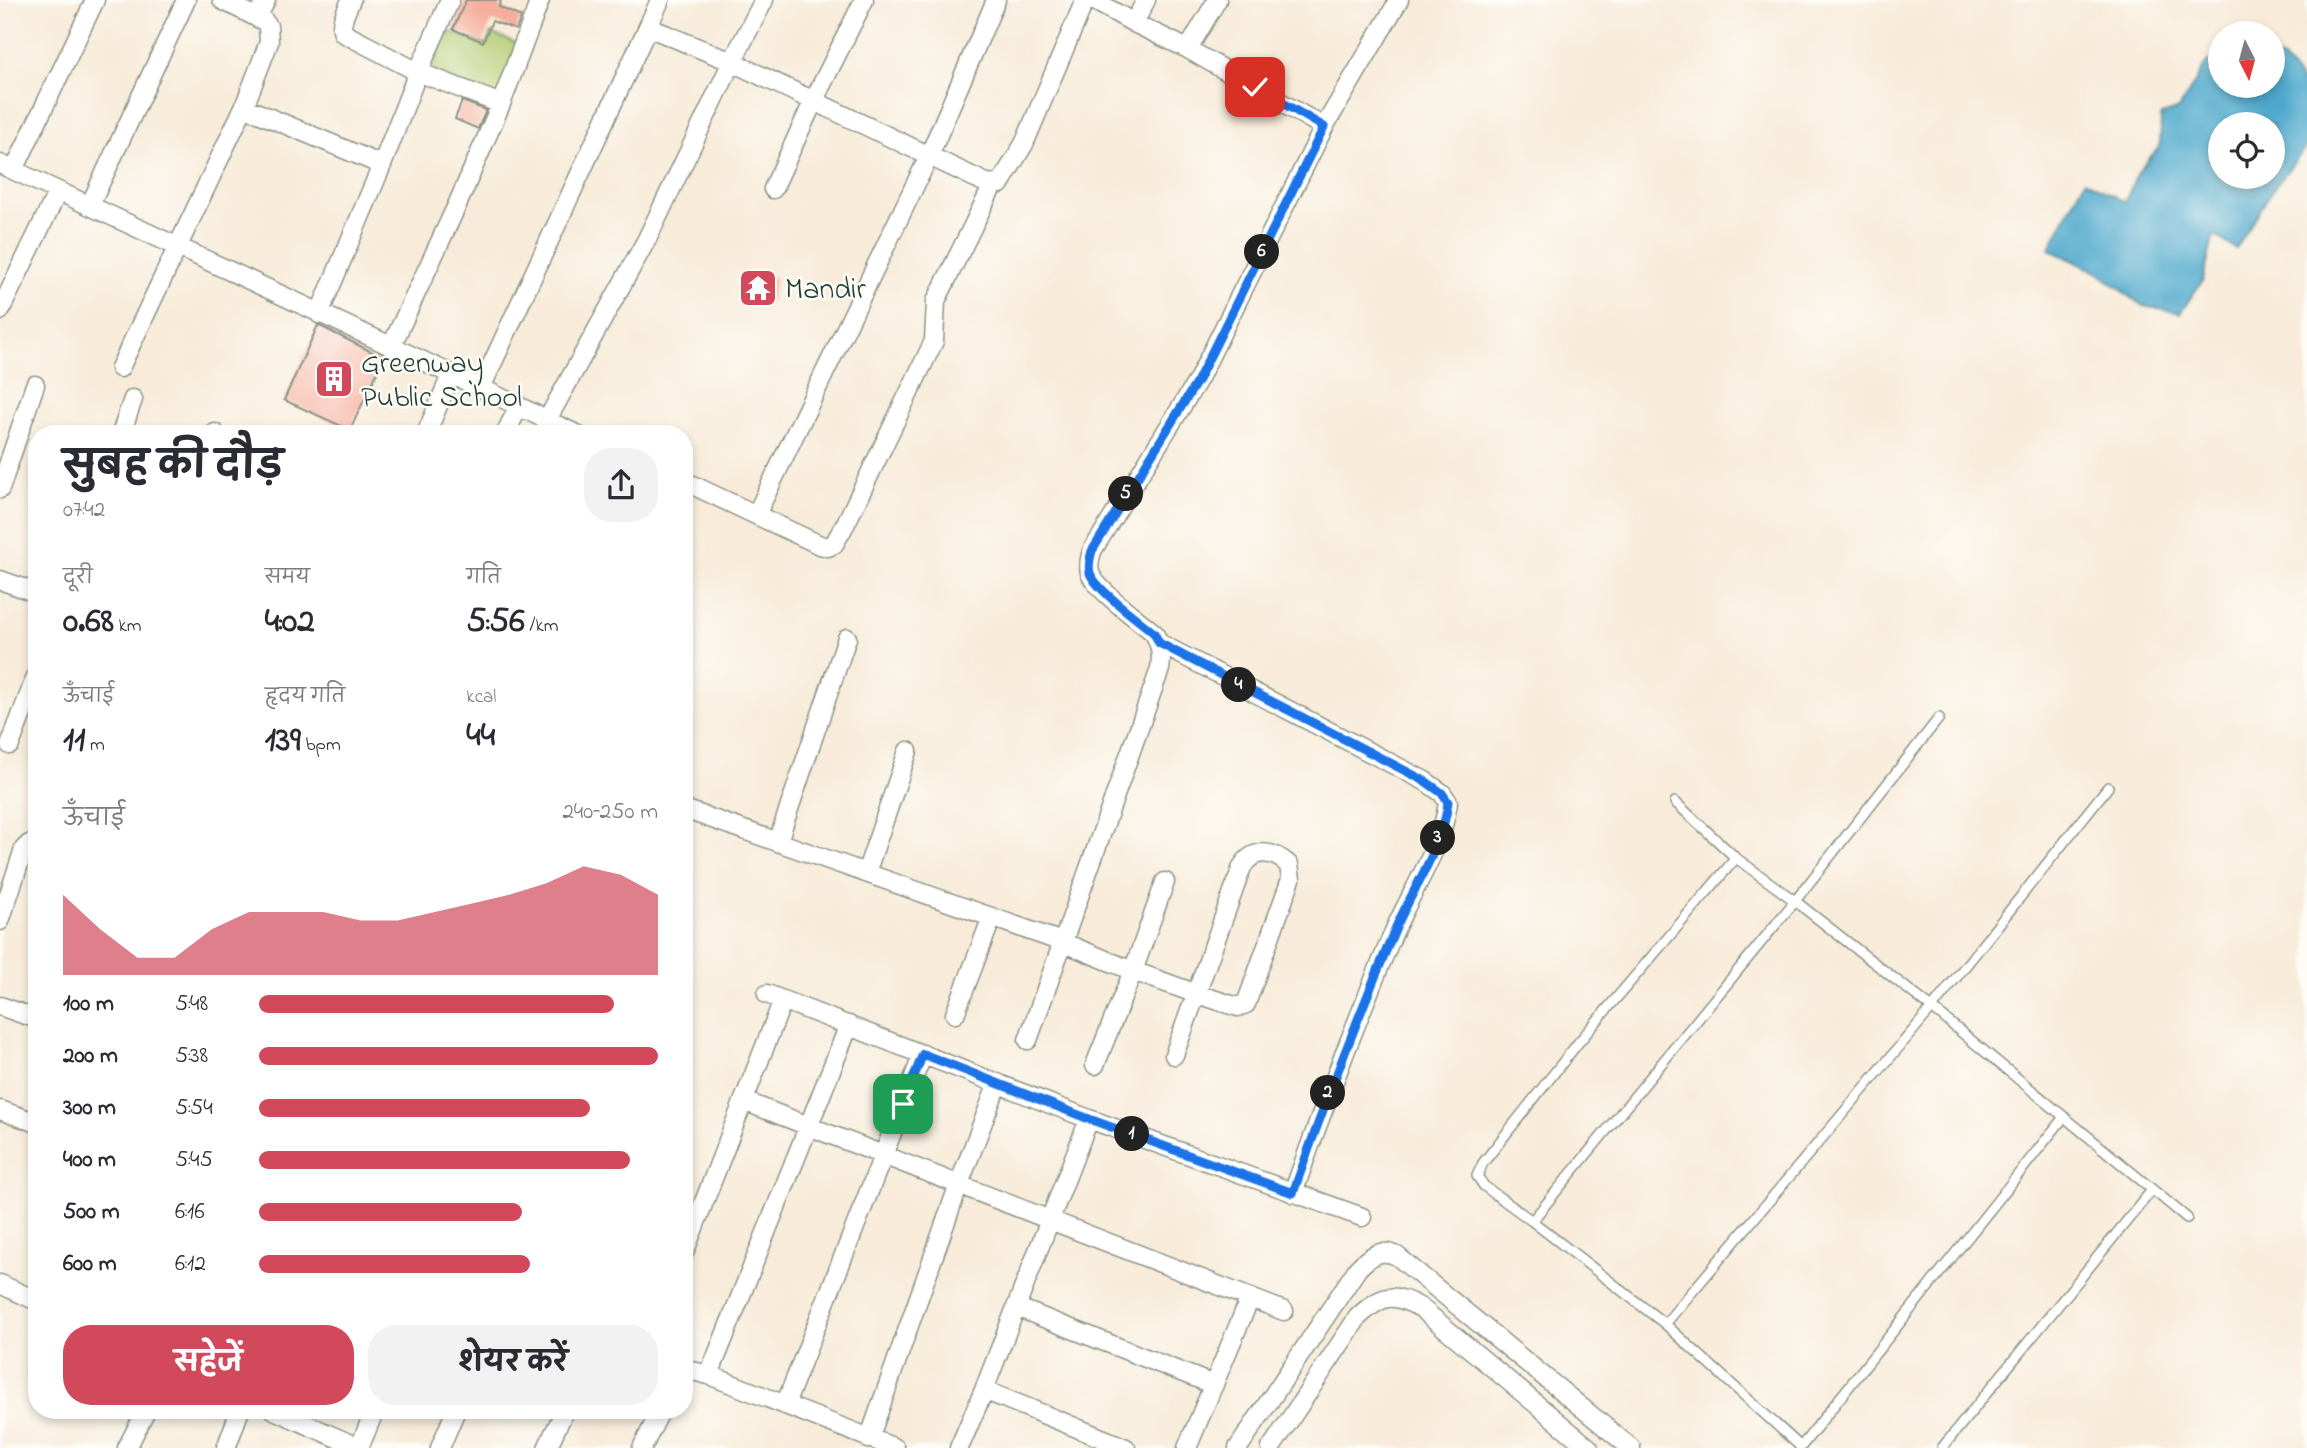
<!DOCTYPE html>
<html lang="hi">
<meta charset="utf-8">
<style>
:root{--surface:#fff;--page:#f2f2f3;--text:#2b2b33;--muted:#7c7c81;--accent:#d1495b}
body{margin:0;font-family:"Indie Flower","Playpen Sans Deva",sans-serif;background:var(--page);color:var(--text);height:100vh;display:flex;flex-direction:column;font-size:26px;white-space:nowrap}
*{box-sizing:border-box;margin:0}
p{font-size:23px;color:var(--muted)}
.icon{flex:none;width:38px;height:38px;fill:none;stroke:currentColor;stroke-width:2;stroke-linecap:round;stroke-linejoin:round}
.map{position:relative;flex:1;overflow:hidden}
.panel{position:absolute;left:28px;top:425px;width:665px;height:994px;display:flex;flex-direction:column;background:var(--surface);border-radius:28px;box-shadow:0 4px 10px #0003}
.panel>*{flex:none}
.needle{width:46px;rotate:174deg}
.controls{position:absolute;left:2208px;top:21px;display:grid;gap:14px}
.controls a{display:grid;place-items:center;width:77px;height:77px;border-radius:50%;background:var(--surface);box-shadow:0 4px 10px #0003;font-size:35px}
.pin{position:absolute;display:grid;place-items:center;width:60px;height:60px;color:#fff;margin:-30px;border-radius:14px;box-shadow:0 4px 10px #0006}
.km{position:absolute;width:35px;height:35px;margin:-18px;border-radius:50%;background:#222;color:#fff;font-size:19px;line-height:35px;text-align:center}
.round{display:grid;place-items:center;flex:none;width:74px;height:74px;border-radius:28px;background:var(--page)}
.head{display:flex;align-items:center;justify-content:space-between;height:119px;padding:0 35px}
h1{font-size:38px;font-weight:700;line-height:52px}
.figures{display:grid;grid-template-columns:repeat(3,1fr);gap:10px;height:119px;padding:7px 35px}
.figures div{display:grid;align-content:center}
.figures b{font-size:35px;font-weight:700}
.figures small{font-size:19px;font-weight:400}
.figures p{font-size:19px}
.chart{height:196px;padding:14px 35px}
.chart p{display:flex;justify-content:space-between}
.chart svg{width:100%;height:126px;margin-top:7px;fill:var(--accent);opacity:.7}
.button{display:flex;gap:14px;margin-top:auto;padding:14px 35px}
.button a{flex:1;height:80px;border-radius:28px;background:var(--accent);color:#fff;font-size:28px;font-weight:700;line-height:80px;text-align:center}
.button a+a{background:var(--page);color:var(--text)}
ul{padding:0 35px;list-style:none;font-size:23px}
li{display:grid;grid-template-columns:112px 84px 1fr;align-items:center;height:52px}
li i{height:18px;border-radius:9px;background:var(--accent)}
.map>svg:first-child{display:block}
</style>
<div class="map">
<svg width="2307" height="1448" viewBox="0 0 2307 1448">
<rect width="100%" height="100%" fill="#fdfcf7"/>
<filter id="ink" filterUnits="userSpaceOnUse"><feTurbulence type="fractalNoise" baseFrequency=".0143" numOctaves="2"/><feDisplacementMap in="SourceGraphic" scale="14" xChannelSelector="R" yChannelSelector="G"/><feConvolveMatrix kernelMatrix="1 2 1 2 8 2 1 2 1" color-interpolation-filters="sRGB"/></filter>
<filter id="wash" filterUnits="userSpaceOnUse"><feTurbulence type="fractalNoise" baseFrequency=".00686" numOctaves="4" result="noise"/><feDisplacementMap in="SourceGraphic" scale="28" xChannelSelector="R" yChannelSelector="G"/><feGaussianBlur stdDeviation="1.57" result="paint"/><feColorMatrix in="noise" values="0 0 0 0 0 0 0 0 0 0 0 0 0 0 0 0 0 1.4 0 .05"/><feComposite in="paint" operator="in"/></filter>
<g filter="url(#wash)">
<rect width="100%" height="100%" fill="#f8ebd9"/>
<!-- green -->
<path fill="#b3ca6f" stroke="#698452" stroke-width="2" d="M450,32l36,13 5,-12 27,11 -18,54 -71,-28z"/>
<!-- water -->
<path fill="#4ea8cc" stroke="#367280" stroke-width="2" fill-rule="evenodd" d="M2221,55v31h52v-29l10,2 24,29v58l-34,43 -37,60 -22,-14 -11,45 -23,33 -37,-7 -46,-34 -48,-23 36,-69 40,22 13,-30 22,-26 1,-31 18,-6 28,-47zM2221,124h52v53h-52z"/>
<g id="blocks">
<!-- building -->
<path fill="#f6ad9b" d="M466,0h35l-2,7 22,10 -5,13 -24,-9 -9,21 -30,-13z
M462,101l24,9 -8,19 -23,-10z
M746,274l30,4 -6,25 -28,-5z
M318,325l66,33 -34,72 -66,-30z"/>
</g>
</g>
<g filter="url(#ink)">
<use href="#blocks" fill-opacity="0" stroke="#8c9486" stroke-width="2"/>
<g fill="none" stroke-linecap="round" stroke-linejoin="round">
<defs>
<path id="service" d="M1675,802l61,56 59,43 137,107 255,210
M1736,858l-158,185 -95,120 -6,13 7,10 48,35 133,103 136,123
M1532,1221l263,-320 144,-183
M1665,1324l267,-316 176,-221
M1800,1448l264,-331
M1942,1448l210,-258"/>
<path id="minor" d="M351,0c-4,10 -12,23 -8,33l75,39 83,32
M1093,0l41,23 52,25 5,-4 26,-44
M257,18l9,-18
M1134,23l12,-23
M648,27l12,-27
M1186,48l138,79
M244,107l138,58
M0,164l481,224 95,46
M14,170l81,-170
M773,189l41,-89 50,-100
M90,205l96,-205
M0,311l58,-120
M319,314l63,-149 36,-93 32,-72
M391,347l67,-144 43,-99 39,-104
M120,368l124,-261 25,-65 -1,-16 -4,-5 -42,-21
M481,388l167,-361 84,35 254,121 14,1 24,-40 61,-144
M547,420l100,-181 85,-177 32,-62
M121,434l12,-35
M214,434l1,-1
M426,434l25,-59
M505,434l14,-28
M684,481l72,34 173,-359 67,-156
M0,489l35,-104
M756,515l64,30 8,2 6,-3 12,-21 88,-182 2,-40 57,-116
M0,580l37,13
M1159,643l266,138 17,12 6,9c-5,44 -38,91 -55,132 -36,85 -69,171 -100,259
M10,745l27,-71
M684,809l378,133 71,29 64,23 41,13 8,-3 45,-125 -2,-14c-16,-15 -36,-17 -47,2l-68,188
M778,841l69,-203
M866,873l42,-122
M0,921l24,-72 5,-5 8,1
M767,994l322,125
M0,1006l37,13
M955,1014l37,-97
M1028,1040l132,-371c2,-14 1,-23 -6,-36 -15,-13 -58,-43 -64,-60 -2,-8 0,-15 2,-22l106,-171 126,-253 75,-127
M1095,1065l38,-94 32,-89
M744,1101l540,210
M0,1110l37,13
M684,1253l99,-253
M0,1284l37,17
M1016,1307l198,78
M684,1369l25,6 186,73
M709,1375l140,-350
M984,1390l142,58
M785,1405l138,-351
M274,1410l86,38
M869,1439l90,-255 39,-101
M127,1448l19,-38
M226,1448l14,-38
M359,1448l16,-38
M440,1448l16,-38
M547,1448l18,-38
M642,1448l19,-38
M959,1448l25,-58 105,-271 273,98
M1187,1448l63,-150
M1238,1448l120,-180c12,-12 22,-20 39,-12l234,192
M1271,1448l87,-131c25,-23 34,-25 63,-9l168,140"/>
</defs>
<!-- service casing -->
<use href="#service" stroke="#8c9486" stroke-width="12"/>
<!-- minor casing -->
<use href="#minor" stroke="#8c9486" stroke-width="21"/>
<!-- service -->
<use href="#service" stroke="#fff" stroke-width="9"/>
<!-- minor -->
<use href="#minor" stroke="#fff" stroke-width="18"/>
</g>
</g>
<g fill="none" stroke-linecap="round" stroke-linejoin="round" filter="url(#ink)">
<defs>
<path id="route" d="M903,1104l20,-50 166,65 204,74c31,-88 64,-174 100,-259 17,-41 51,-88 55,-132l-6,-9 -17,-12 -266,-138 -5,-10c-15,-13 -58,-43 -64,-60 -2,-7 0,-15 2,-22l106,-171 126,-253 -69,-40"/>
</defs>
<!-- route casing -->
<use href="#route" stroke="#fff" stroke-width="14"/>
<!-- route -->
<use href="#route" stroke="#1a73e8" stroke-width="9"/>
</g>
<!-- icons -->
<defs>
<symbol id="temple-square" viewBox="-11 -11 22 22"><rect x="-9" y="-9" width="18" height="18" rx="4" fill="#d1495b" stroke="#fdfcf7"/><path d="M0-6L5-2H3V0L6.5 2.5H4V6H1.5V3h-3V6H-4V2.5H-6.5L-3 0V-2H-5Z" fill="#fff"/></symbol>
<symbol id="building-square" viewBox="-11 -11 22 22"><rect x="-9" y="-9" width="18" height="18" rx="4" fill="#d1495b" stroke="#fdfcf7"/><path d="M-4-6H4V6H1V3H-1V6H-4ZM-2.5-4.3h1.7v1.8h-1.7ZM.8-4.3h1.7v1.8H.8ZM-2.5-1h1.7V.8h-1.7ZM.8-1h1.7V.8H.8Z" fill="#fff"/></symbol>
</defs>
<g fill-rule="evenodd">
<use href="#temple-square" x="736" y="266" width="44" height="44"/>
<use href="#building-square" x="312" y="357" width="44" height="44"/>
</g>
<g text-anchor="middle" stroke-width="5" stroke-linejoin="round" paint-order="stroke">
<!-- poi labels -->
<g font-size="30" fill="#1f3d34" stroke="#fdfcf7" text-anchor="start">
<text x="785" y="298">Mandir</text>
<text x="361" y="372">Greenway<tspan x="361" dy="34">Public School</tspan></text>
</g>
</g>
</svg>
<div class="controls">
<a><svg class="needle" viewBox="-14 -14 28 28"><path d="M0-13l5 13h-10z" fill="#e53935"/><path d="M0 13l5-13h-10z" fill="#7c7c81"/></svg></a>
<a><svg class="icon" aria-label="locate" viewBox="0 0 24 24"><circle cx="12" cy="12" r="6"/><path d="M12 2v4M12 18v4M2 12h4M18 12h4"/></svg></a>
</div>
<div class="pin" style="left:903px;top:1104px;background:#1e9e55"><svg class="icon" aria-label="arrive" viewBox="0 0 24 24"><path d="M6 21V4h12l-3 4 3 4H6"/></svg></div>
<div class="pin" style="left:1255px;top:87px;background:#d93025"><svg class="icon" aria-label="check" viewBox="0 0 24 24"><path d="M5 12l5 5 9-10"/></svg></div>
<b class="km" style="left:1132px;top:1134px">1</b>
<b class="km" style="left:1328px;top:1093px">2</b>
<b class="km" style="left:1438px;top:838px">3</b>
<b class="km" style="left:1239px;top:685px">4</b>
<b class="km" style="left:1126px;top:494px">5</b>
<b class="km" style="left:1262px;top:252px">6</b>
<section class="panel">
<div class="head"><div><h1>सुबह की दौड़</h1><p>07:42</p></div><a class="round"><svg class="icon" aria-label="share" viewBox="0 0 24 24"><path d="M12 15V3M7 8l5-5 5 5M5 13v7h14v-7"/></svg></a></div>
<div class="figures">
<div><p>दूरी</p><b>0.68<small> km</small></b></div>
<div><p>समय</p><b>4:02</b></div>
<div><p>गति</p><b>5:56<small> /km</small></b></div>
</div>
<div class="figures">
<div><p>ऊँचाई</p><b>11<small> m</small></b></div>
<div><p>हृदय गति</p><b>139<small> bpm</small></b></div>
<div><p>kcal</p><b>44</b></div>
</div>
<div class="chart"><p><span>ऊँचाई</span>240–250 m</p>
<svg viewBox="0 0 160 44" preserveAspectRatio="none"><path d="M0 44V16L10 28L20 38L30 38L40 28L50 22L60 22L70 22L80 25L90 25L100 22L110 19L120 16L130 12L140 6L150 9L160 16V44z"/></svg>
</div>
<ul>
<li><b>100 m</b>5:48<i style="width:89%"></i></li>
<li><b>200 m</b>5:38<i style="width:100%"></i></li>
<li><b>300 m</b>5:54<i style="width:83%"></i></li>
<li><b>400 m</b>5:45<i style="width:93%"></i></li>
<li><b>500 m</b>6:16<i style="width:66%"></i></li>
<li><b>600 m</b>6:12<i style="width:68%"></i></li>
</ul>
<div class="button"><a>सहेजें</a><a>शेयर करें</a></div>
</section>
</div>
